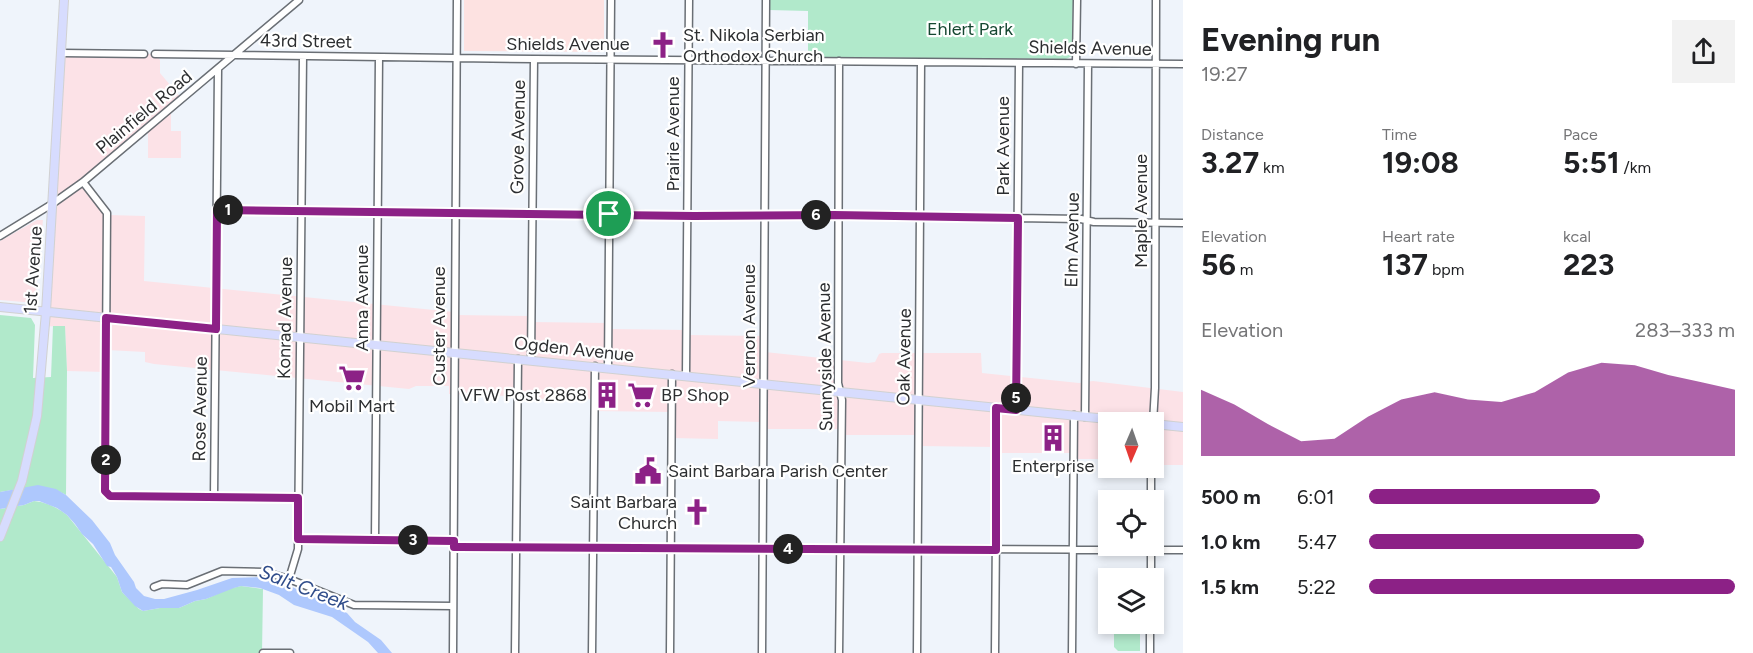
<!DOCTYPE html>
<meta charset="utf-8">
<style>
:root{--surface:#fff;--page:#f2f2f2;--text:#202124;--muted:#757577;--accent:#8c2186}
body{margin:0;font-family:Figtree,sans-serif;background:var(--page);color:var(--text);height:100vh;display:flex;flex-direction:column;font-size:22px;white-space:nowrap}
*{box-sizing:border-box;margin:0}
p{font-size:20px;color:var(--muted)}
.icon{flex:none;width:33px;height:33px;fill:none;stroke:currentColor;stroke-width:2;stroke-linecap:round;stroke-linejoin:round}
.map{position:relative;flex:1;overflow:hidden}
.panel{display:flex;flex-direction:column;background:var(--surface);width:570px}
.panel>*{flex:none}
.needle{width:39px;rotate:182deg}
.fabs{position:absolute;left:1098px;top:412px;display:grid;gap:12px}
.fabs a{display:grid;place-items:center;width:66px;height:66px;border-radius:0px;background:var(--surface);box-shadow:0 3px 9px #0003;font-size:30px}
.pin{position:absolute;display:grid;place-items:center;width:51px;height:51px;color:#fff;margin:-26px;border:3px solid #fff;border-radius:50%;box-shadow:0 2px 6px #0007}
.km{position:absolute;width:30px;height:30px;margin:-15px;border-radius:50%;background:#222;color:#fff;font-size:16px;line-height:30px;text-align:center}
.round{display:grid;place-items:center;flex:none;width:63px;height:63px;border-radius:0px;background:var(--page)}
.head{display:flex;align-items:center;justify-content:space-between;height:102px;padding:0 18px}
h1{font-size:33px;font-weight:700;line-height:45px}
.stats{display:grid;grid-template-columns:repeat(3,1fr);gap:9px;height:102px;padding:6px 18px}
.stats div{display:grid;align-content:center}
.stats b{font-size:30px;font-weight:700}
.stats small{font-size:16px;font-weight:400}
.stats p{font-size:16px}
.chart{height:168px;padding:12px 18px}
.chart p{display:flex;justify-content:space-between}
.chart svg{width:100%;height:108px;margin-top:6px;fill:var(--accent);opacity:.7}
ul{padding:0 18px;list-style:none;font-size:20px}
li{display:grid;grid-template-columns:96px 72px 1fr;align-items:center;height:45px}
li i{height:15px;border-radius:8px;background:var(--accent)}
main{display:flex;flex:1;min-height:0}
.map>svg:first-child{display:block}
</style>
<main>
<div class="map">
<svg width="1183" height="653" viewBox="0 0 1183 653">
<rect width="100%" height="100%" fill="#eff4fb"/>
<!-- commercial -->
<path fill="#fce2e7" d="M62,53l93,1 5,6v13l21,25 -10,8v25h10v27h-33v-29l-65,52 25,34 37,1 -1,65 310,31 1,3 76,1 1,6 76,1 1,6 78,1v5l77,1 1,16 103,11 7,-1 4,-8 3,-1h99l1,20 97,10 14,-2 90,11v73h-29v-42h-46v36h-34v-6h-78v-6l-78,-1v-11h-77v-6h-77l-1,-7 -45,-1v18l-46,-1v-26l-77,-1v-12h-70l-17,-3 -59,-2v-8h-33l-7,3 -255,-25 -9,-2v-10l-38,-2 -1,22 -39,-1 -2,-44 -20,-1z
M37,220h6l-8,83 -35,-3v-59z"/>
<!-- education -->
<path fill="#fde2e1" d="M464,0h140v52l-140,-1z"/>
<!-- green -->
<path fill="#b1e9cb" d="M770,0h303l-1,56 -6,3 -258,-2v-46l-39,-1z
M0,315l31,3 4,7 -2,53 18,-1 2,-51h12l2,45 -1,124c-21,-12 -43,-7 -66,-3z
M34,501c12,1 24,7 33,14l50,62 5,15 17,17 4,2 17,-3h19l16,-7 11,-2 22,-10 13,-3 22,3 -1,64h-262v-144l24,-4z
M1114,634h26v17h-22l-4,-4z"/>
<!-- water -->
<path fill="#aec8fd" d="M38,485l18,4 10,6 26,25 18,23 5,12 19,27 2,6 8,8 11,3h9l33,-9 35,-12 31,-1 25,8 59,28 8,9 26,18 11,13h-14l-10,-11 -36,-25 -38,-12 -15,-10 -19,-7 -19,-2 -7,2 -28,11 -11,2 -16,7h-19l-17,3 -8,-5 -13,-14 -5,-15 -6,-10 -4,-1 -14,-22 -11,-10 -7,-10 -8,-9 -10,-7 -18,-7h-5l-10,4 -24,4v-17z"/>
<g fill="none" stroke-linecap="round" stroke-linejoin="round">
<defs>
<path id="minor" d="M62,53l82,1
M155,54l379,5 649,5
M1076,64l1,-64
M83,182l24,31 -2,278 2,3 5,2 186,2
M217,210l477,5h145l242,4 13,3 89,1
M0,236l52,-32 31,-22 216,-182
M531,360l3,-301
M608,368l3,-368
M686,376l3,-376
M1016,409l3,-346
M1085,417l3,-353
M1153,423l2,-35 1,-388
M214,497l4,-427
M1151,501v-33
M298,539l156,2
M375,540l4,-483
M454,547l729,3
M289,579l9,-30 5,-493
M1151,579v-33
M154,587l8,-3 25,1 35,-14 43,1 24,7 65,26 99,1
M263,653h27
M453,653l4,-653
M515,653l3,-294
M592,653l3,-287
M670,653l2,-279
M762,653l4,-653
M839,653l3,-253 -4,-17 1,-322
M917,653l4,-591
M995,653l2,-246
M1072,653l2,-238
M1150,653v-29"/>
<path id="major" d="M0,307l1146,116
M1154,424l29,3
M0,537l22,-56 15,-65 9,-104 18,-312"/>
</defs>
<!-- minor casing -->
<use href="#minor" stroke="#6a6f75" stroke-width="9"/>
<!-- major casing -->
<use href="#major" stroke="#d1d1d1" stroke-width="10"/>
<!-- minor -->
<use href="#minor" stroke="#fff" stroke-width="6"/>
<!-- major -->
<use href="#major" stroke="#d7dcfe" stroke-width="8"/>
</g>
<g fill="none" stroke-linecap="round" stroke-linejoin="round">
<defs>
<path id="route" d="M217,210l477,6 140,-1 184,3 -2,192 -20,-2v142l-537,-3h-5v-6l-156,-2v-41l-188,-2 -5,-5 1,-173 110,11z"/>
</defs>
<!-- route casing -->
<use href="#route" stroke="#fff" stroke-width="12"/>
<!-- route -->
<use href="#route" stroke="#8c2186" stroke-width="8"/>
</g>
<!-- icons -->
<defs>
<symbol id="church-bare" viewBox="-9 -9 18 18"><path d="M-1.2-6h2.4v3.5h3.3v2.4h-3.3V6h-2.4V-.1h-3.3v-2.4h3.3Z" fill="#8c2186" stroke="#fff" stroke-width="2.5" paint-order="stroke"/></symbol>
<symbol id="supermarket-bare" viewBox="-9 -9 18 18"><path d="M-6-5.5h2.5l.6 2H6L4.5 2H-2.5L-4.4-4H-6ZM-1.5 3.2a1.3 1.3 0 1 0 .1 0ZM3 3.2a1.3 1.3 0 1 0 .1 0Z" fill="#8c2186" stroke="#fff" stroke-width="2.5" paint-order="stroke"/></symbol>
<symbol id="building-bare" viewBox="-9 -9 18 18"><path d="M-4-6H4V6H1V3H-1V6H-4ZM-2.5-4.3h1.7v1.8h-1.7ZM.8-4.3h1.7v1.8H.8ZM-2.5-1h1.7V.8h-1.7ZM.8-1h1.7V.8H.8Z" fill="#8c2186" stroke="#fff" stroke-width="2.5" paint-order="stroke"/></symbol>
<symbol id="civic-bare" viewBox="-9 -9 18 18"><path d="M-.6-6.5H3V-4.5H.6V-3L4-1V1h2V6H-6V1h2V-1L-.6-3ZM-1.2 2.5V6h2.4V2.5Z" fill="#8c2186" stroke="#fff" stroke-width="2.5" paint-order="stroke"/></symbol>
</defs>
<g fill-rule="evenodd">
<use href="#church-bare" x="644" y="26" width="38" height="38"/>
<use href="#supermarket-bare" x="333" y="359" width="38" height="38"/>
<use href="#building-bare" x="588" y="376" width="38" height="38"/>
<use href="#supermarket-bare" x="622" y="376" width="38" height="38"/>
<use href="#building-bare" x="1034" y="419" width="38" height="38"/>
<use href="#civic-bare" x="629" y="452" width="38" height="38"/>
<use href="#church-bare" x="678" y="493" width="38" height="38"/>
</g>
<g text-anchor="middle" stroke-width="4.5" stroke-linejoin="round" paint-order="stroke">
<!-- park labels -->
<g font-size="18" fill="#154731" stroke="#fff">
<text x="970" y="35">Ehlert Park</text>
</g>
<!-- poi labels -->
<g font-size="18" fill="#2c2e30" stroke="#fff" text-anchor="start">
<text x="683" y="41">St. Nikola Serbian<tspan x="683" dy="21">Orthodox Church</tspan></text>
<text x="587" y="401" text-anchor="end">VFW Post 2868</text>
<text x="661" y="401">BP Shop</text>
<text x="352" y="412" text-anchor="middle">Mobil Mart</text>
<text x="1053" y="472" text-anchor="middle">Enterprise</text>
<text x="668" y="477">Saint Barbara Parish Center</text>
<text x="677" y="508" text-anchor="end">Saint Barbara<tspan x="677" dy="21">Church</tspan></text>
</g>
<!-- street labels -->
<g font-size="18" fill="#2c2e30" stroke="#fff">
<text transform="translate(306 41) rotate(1)" y="6">43rd Street</text>
<text x="568" y="50">Shields Avenue</text>
<text transform="translate(1090 48) rotate(1)" y="6">Shields Avenue</text>
<text transform="translate(144 112) rotate(-40)" y="6">Plainfield Road</text>
<text transform="translate(673 134) rotate(-90)" y="6">Prairie Avenue</text>
<text transform="translate(518 137) rotate(-89)" y="6">Grove Avenue</text>
<text transform="translate(1003 146) rotate(-90)" y="6">Park Avenue</text>
<text transform="translate(1141 211) rotate(-90)" y="6">Maple Avenue</text>
<text transform="translate(1072 240) rotate(-89)" y="6">Elm Avenue</text>
<text transform="translate(33 270) rotate(-86)" y="6">1st Avenue</text>
<text transform="translate(362 298) rotate(-90)" y="6">Anna Avenue</text>
<text transform="translate(285 318) rotate(-89)" y="6">Konrad Avenue</text>
<text transform="translate(439 326) rotate(-90)" y="6">Custer Avenue</text>
<text transform="translate(749 326) rotate(-90)" y="6">Vernon Avenue</text>
<text transform="translate(574 349) rotate(6)" y="6">Ogden Avenue</text>
<text transform="translate(825 357) rotate(-91)" y="6">Sunnyside Avenue</text>
<text transform="translate(904 357) rotate(-89)" y="6">Oak Avenue</text>
<text transform="translate(200 409) rotate(-89)" y="6">Rose Avenue</text>
</g>
<!-- water labels -->
<g font-size="20" font-style="italic" fill="#2f4c8a" stroke="#fff">
<text transform="translate(304 587) rotate(21)" y="7">Salt Creek</text>
</g>
</g>
</svg>
<div class="fabs">
<a><svg class="needle" viewBox="-14 -14 28 28"><path d="M0-13l5 13h-10z" fill="#e53935"/><path d="M0 13l5-13h-10z" fill="#757577"/></svg></a>
<a><svg class="icon" aria-label="locate" viewBox="0 0 24 24"><circle cx="12" cy="12" r="6"/><path d="M12 2v4M12 18v4M2 12h4M18 12h4"/></svg></a>
<a><svg class="icon" aria-label="layers" viewBox="0 0 24 24"><path d="M12 4l9 5-9 5-9-5zM3 14l9 5 9-5"/></svg></a>
</div>
<div class="pin" style="left:609px;top:214px;background:#1e9e55"><svg class="icon" aria-label="arrive" viewBox="0 0 24 24"><path d="M6 21V4h12l-3 4 3 4H6"/></svg></div>
<b class="km" style="left:228px;top:210px">1</b>
<b class="km" style="left:106px;top:460px">2</b>
<b class="km" style="left:413px;top:540px">3</b>
<b class="km" style="left:788px;top:549px">4</b>
<b class="km" style="left:1016px;top:398px">5</b>
<b class="km" style="left:816px;top:215px">6</b>
</div>
<section class="panel">
<div class="head"><div><h1>Evening run</h1><p>19:27</p></div><a class="round"><svg class="icon" aria-label="share" viewBox="0 0 24 24"><path d="M12 15V3M7 8l5-5 5 5M5 13v7h14v-7"/></svg></a></div>
<div class="stats">
<div><p>Distance</p><b>3.27<small> km</small></b></div>
<div><p>Time</p><b>19:08</b></div>
<div><p>Pace</p><b>5:51<small> /km</small></b></div>
</div>
<div class="stats">
<div><p>Elevation</p><b>56<small> m</small></b></div>
<div><p>Heart rate</p><b>137<small> bpm</small></b></div>
<div><p>kcal</p><b>223</b></div>
</div>
<div class="chart"><p><span>Elevation</span>283–333 m</p>
<svg viewBox="0 0 160 44" preserveAspectRatio="none"><path d="M0 44V17L10 23L20 31L30 38L40 37L50 28L60 21L70 18L80 21L90 22L100 18L110 10L120 6L130 7L140 11L150 14L160 17V44z"/></svg>
</div>
<ul>
<li><b>500 m</b>6:01<i style="width:63%"></i></li>
<li><b>1.0 km</b>5:47<i style="width:75%"></i></li>
<li><b>1.5 km</b>5:22<i style="width:100%"></i></li>
</ul>
</section>
</main>
